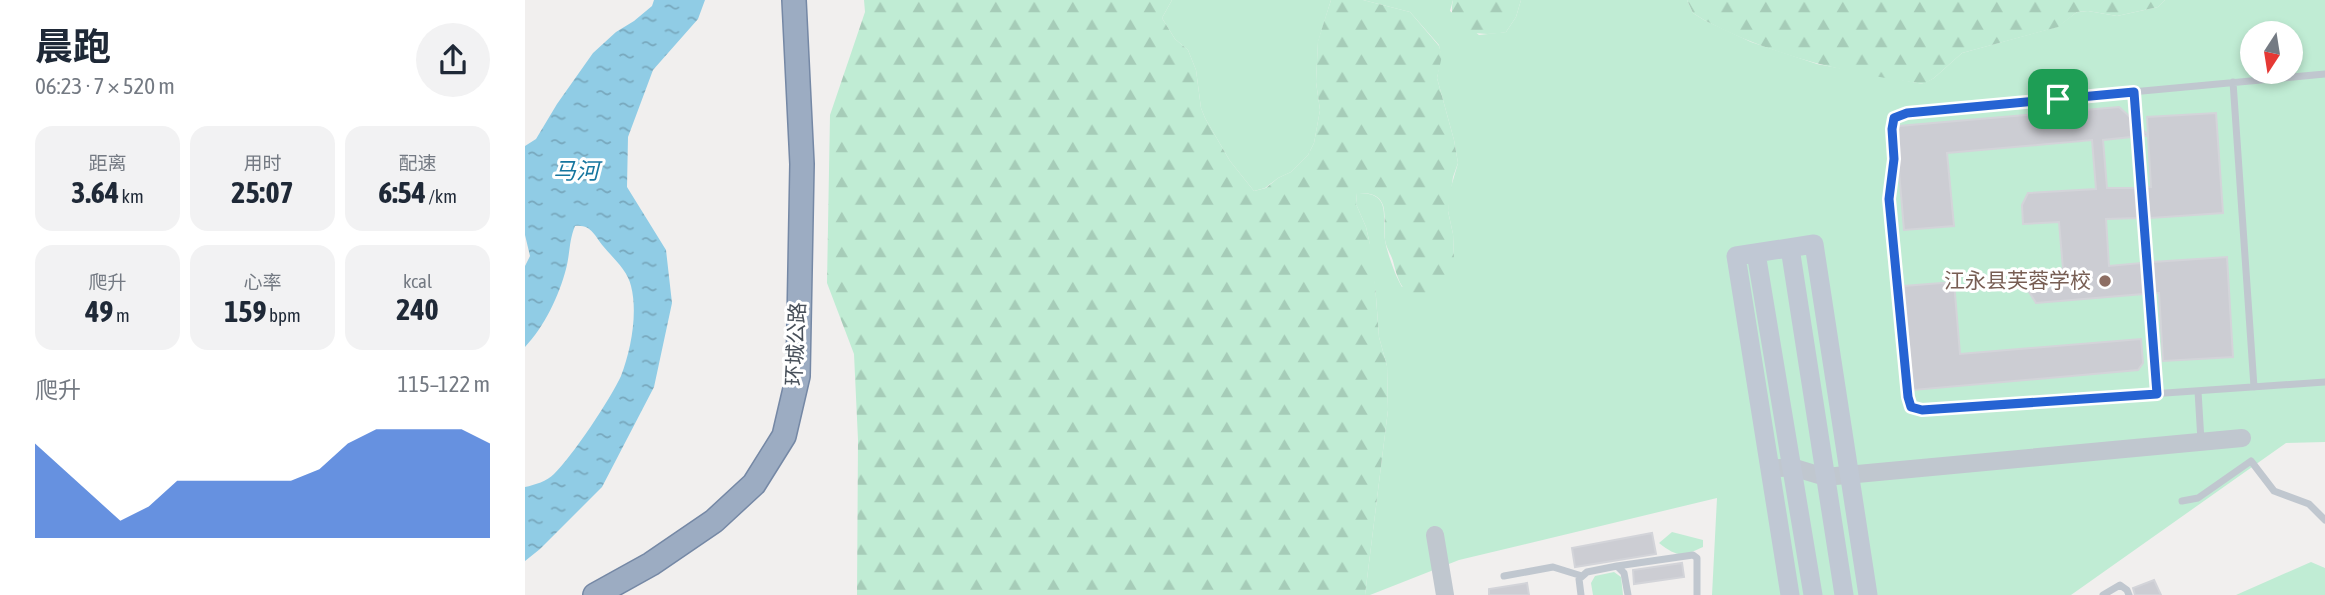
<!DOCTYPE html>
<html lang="zh">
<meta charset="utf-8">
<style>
:root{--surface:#fff;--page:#f2f2f3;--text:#1f2937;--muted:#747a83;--accent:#2663d3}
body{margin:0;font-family:"Asap Condensed","Noto Sans SC",sans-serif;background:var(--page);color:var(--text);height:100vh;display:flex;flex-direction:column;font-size:26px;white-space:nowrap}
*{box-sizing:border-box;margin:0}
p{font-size:23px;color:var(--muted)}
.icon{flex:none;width:38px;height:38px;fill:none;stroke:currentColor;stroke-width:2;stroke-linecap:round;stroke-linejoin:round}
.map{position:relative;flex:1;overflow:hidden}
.panel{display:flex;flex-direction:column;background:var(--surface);width:525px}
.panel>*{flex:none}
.needle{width:46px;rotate:192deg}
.fabs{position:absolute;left:1715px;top:21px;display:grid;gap:14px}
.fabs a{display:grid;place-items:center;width:63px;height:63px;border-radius:50%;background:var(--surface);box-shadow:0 4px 10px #0003;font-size:35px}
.pin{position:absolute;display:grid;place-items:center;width:60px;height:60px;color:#fff;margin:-30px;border-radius:14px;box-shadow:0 4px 10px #0006}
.round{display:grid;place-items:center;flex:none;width:74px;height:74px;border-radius:37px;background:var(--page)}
.headline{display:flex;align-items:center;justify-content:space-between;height:119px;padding:0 35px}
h1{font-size:38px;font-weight:700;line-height:52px}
.figures{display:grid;grid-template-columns:repeat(3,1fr);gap:10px;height:119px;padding:7px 35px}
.figures div{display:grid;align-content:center;border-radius:18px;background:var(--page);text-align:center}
.figures b{font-size:30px;font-weight:700}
.figures small{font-size:19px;font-weight:400}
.figures p{font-size:19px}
.chart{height:196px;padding:14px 35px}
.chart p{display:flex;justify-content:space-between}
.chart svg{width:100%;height:126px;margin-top:7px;fill:var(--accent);opacity:.7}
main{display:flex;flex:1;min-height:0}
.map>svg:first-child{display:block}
</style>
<main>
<section class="panel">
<div class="headline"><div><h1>晨跑</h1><p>06:23 · 7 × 520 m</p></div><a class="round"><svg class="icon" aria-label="share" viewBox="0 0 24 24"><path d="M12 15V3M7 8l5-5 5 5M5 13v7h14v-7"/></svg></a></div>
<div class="figures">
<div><p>距离</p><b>3.64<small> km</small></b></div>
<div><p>用时</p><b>25:07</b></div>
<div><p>配速</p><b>6:54<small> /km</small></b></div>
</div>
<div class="figures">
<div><p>爬升</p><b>49<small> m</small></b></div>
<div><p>心率</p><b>159<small> bpm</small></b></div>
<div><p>kcal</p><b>240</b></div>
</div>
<div class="chart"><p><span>爬升</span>115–122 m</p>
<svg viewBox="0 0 160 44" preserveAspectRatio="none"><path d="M0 44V11L10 20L20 29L30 38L40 33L50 24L60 24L70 24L80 24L90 24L100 20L110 11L120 6L130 6L140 6L150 6L160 11V44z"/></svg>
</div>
</section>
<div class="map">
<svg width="1800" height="595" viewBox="0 0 1800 595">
<defs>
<pattern id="forest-firs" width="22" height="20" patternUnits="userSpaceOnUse" patternTransform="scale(1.75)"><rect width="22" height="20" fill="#c0ecd4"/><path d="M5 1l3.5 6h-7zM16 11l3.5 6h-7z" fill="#a6ccb8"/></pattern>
<pattern id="water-ripples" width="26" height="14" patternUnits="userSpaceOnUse" patternTransform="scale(1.75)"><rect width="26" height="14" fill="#90cce5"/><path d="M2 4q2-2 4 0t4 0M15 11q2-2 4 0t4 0" fill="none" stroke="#78a8bd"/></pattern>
</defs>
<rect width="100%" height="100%" fill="#f1efee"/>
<!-- green -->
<path fill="#c0ecd4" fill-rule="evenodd" d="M647,0h159l-13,42 -2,40 4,28 -6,33 -6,12 -17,17 -13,6 -13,10 -11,3 -24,-30 -25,-43 -4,-10 -5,-38 -8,-20 -13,-11 -13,-21z
M838,0h90l-3,11 29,24 27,-3 10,-15 5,-17h166l6,13 11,7 47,22 66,22 106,20 11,-6 28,-25 95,-26 20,-15 11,-1 29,5 41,-9 7,-7h160v442l-39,1 -215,152h-359l5,-97 -258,62 -89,35h-5l23,-185 -1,-44 -8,-29 -3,-40 -7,-57 -3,-13 -10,-23 1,-11c37,-1 24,26 28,47 2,13 11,37 17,47l52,-30 -1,-23 -5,-23 1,-17 9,-31 -4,-23 -17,-62 4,-22 -2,-11 -29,-33zM1727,33h39v39h-39z
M1147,532l31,8v7c-21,10 -26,10 -44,-4z
M1786,562l14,6v27h-89z
M1089,572l7,5 2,18h-30l-2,-12 4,-7z"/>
<!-- forest -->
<path fill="url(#forest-firs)" d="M339,0h308l-10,18 13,21 13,11 8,20 5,38 4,10 25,43 24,30 12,-3 12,-10 13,-6 17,-17 6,-12 6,-33 -4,-28 2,-41 13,-41h32l47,12 29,34 3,10 -5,22 17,62 4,23 -5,14 -5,34 5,23 1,23 -8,25 -14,16c-28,1 -33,-13 -39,-37 -2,-7 -7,-13 -8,-21 -3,-21 9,-49 -28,-47l-1,11 10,23 7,31 6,79 8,29 1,44 -23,185h-508l1,-155 -4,-86 -27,-71 3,-168 35,-103z
M928,0h68l-5,17 -10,15c-25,5 -61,2 -53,-32z
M1162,0h478l-7,7 -41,9 -29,-5 -11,1 -19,15 -96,26 -28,25 -10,6c-76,-10 -152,-28 -220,-64l-11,-7z"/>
<!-- water -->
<path fill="url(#water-ripples)" d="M129,0h51l-7,19 -45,51 -25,67 -1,50 39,63 6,53 -18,84 -52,100 -62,62 -15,12v-74c10,-2 22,-6 29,-13 18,-17 57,-76 67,-98 10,-26 17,-63 10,-90 -3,-15 -18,-28 -28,-40 -8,-10 -12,-22 -28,-20 -6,14 -5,28 -9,43 -7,27 -22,58 -41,78v-81l5,-10 -5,-21v-89l11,-7 21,-35 36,-51 23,-21 18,-11 18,-15z"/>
<!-- building -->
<path fill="#cccdd3" stroke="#d3d4d9" stroke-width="2" d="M1594,107l11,10 1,20 -28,3 4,48h28l2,30 -31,1 3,47 32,-3 2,31 -107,9 -7,-11 -2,-19 36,-4 -4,-47 -36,2 -1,-19 6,-12 68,-4 -4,-49 -145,13 7,73 -50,4 -5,-59v-45z
M1691,113l7,100 -73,5 -3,-31h4l-3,-51h-4l-1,-6 5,5 -1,-18z
M1702,257l6,100 -70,4 -4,-68h-4l-2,-31z
M1429,282l6,72 181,-15 2,24 -5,7 -225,20 -9,-104z
M1127,533l4,21 -81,13 -3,-19z
M1157,563l2,14 -50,7 -1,-14z
M1629,580l7,15h-26l-2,-7z
M1002,583l2,12h-40v-6z"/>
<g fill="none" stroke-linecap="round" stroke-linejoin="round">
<defs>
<path id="trunk" d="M70,595l56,-31 63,-43 40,-37 30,-48 14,-60 4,-212 -8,-164"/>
</defs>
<!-- trunk casing -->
<use href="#trunk" stroke="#7588a5" stroke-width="26"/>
<!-- service -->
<path stroke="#c0c7cf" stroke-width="7" d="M1800,74l-418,39 -13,6 -2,10 2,30 -5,40 19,198 3,10 11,3 403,-28
M1708,82l21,305
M1609,92l23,302
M1673,391l3,50
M1657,501l16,-3 53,-37 23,30 35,13 16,16
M1092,566l76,-11 4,3v37
M979,576l49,-9 29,9
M1056,595l-2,-16 8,-7 30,-6 7,7 4,22
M1578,595l17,-10 7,5 2,5"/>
<!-- tertiary -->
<path stroke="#c0c7cf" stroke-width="18" d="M1245,469l22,-2 33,10 417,-39
M910,535l10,60"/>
<!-- secondary -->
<path stroke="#c0c8d4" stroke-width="19" d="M1265,248l54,347
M1231,253l57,342
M1265,595l-54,-339 78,-12 54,351"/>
<!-- trunk -->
<use href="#trunk" stroke="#9cacc2" stroke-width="23"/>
</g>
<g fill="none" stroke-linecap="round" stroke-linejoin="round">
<defs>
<path id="route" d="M1609,92l23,302 -235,16 -11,-3 -3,-10 -19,-198 5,-40 -2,-30 2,-11 13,-5z"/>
</defs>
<!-- route casing -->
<use href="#route" stroke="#fff" stroke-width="14"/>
<!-- route -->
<use href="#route" stroke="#2663d3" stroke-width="9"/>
</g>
<!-- markers -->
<circle fill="#8d6e63" stroke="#fff" stroke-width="2.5" cx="1580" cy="281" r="7"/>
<g text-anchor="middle" stroke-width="6" stroke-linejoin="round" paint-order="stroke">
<!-- education labels -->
<g font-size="21" fill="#785e54" stroke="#fff" text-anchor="end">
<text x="1566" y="288">江永县芙蓉学校</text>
</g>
<!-- street labels -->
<g font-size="21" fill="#48505a" stroke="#fff">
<text transform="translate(271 344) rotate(-87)" y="7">环城公路</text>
</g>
<!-- water labels -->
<g font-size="23" font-style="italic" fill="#16769f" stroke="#fff">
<text x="51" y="179">马河</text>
</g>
</g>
</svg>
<div class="fabs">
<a><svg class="needle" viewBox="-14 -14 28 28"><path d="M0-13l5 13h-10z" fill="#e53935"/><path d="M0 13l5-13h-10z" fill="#747a83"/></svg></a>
</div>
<div class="pin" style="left:1533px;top:99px;background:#1e9e55"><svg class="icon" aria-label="arrive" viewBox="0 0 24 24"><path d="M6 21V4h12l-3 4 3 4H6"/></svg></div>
</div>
</main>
